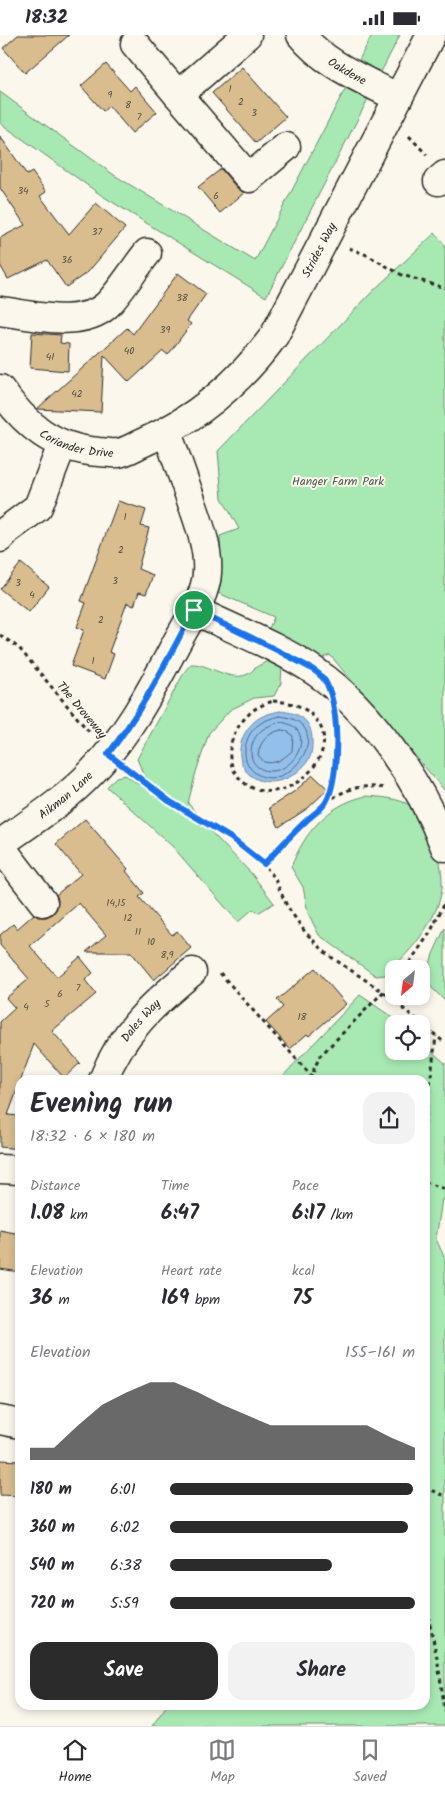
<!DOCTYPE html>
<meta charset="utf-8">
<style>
:root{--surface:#fff;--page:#f2f2f3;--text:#2b2b33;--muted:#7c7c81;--line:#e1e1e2;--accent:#2b2b2b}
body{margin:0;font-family:Kalam,sans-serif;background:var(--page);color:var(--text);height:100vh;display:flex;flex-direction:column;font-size:19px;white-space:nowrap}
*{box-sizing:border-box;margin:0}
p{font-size:16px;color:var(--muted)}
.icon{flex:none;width:28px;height:28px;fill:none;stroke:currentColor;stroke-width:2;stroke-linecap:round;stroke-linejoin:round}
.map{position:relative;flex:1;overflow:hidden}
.sheet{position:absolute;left:15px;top:1040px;width:415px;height:635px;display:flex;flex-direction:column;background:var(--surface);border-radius:15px;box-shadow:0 2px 8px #0003}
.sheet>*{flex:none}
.needle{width:32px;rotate:208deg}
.tools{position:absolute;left:385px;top:925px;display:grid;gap:10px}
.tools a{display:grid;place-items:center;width:45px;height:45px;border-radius:10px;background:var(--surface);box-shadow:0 2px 8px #0003;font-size:25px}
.pin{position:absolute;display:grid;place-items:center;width:42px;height:42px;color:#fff;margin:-21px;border:2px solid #fff;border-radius:50%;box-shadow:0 1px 5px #0007}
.round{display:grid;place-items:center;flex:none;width:52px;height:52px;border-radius:15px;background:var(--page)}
.head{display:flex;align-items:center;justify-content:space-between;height:85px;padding:0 15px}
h1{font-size:28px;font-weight:800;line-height:38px}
.stats{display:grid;grid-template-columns:repeat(3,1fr);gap:8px;height:85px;padding:5px 15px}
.stats div{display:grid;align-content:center}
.stats b{font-size:21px;font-weight:800}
.stats small{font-size:14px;font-weight:400}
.stats p{font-size:14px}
.chart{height:140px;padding:10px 15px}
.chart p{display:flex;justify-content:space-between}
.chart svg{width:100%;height:90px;margin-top:5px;fill:var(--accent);opacity:.7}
.action{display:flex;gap:10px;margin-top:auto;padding:10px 15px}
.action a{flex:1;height:58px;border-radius:15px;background:var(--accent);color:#fff;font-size:20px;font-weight:800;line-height:58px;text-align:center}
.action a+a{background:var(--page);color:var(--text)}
ul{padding:0 15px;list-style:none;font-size:16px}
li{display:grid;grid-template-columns:80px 60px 1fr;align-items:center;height:38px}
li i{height:12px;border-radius:6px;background:var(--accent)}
.status{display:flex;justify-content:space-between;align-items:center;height:35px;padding:0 25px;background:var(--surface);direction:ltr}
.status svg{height:14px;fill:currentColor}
.menu{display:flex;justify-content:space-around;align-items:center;height:70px;border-top:1px solid var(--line);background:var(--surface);font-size:14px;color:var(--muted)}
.menu a{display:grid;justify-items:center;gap:2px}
.menu .on{color:var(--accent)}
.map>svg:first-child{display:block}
</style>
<div class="status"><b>18:32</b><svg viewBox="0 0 49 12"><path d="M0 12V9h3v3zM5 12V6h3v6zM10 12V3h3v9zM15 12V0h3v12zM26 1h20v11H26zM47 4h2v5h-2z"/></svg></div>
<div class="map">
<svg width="445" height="1691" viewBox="0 0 445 1691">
<rect width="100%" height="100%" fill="#fbf7ec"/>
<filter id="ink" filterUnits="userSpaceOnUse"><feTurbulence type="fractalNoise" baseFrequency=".02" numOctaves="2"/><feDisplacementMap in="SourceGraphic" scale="10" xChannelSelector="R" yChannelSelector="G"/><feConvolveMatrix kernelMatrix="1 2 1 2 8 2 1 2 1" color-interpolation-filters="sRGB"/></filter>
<g filter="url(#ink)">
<!-- green -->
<path fill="#a8e9b3" stroke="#6a8a6f" d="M372,0h28l-19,37 -22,-12z
M346,52l22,12 -102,198 -165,-102 -101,-72v-31l114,83 141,86z
M435,198l10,12v546l-115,-136 -16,7 -48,-27 8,-18 -56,-24 3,-12 -1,-45 19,-7 -17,-31 -4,-47 156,-161z
M268,626l14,4 -1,18 -7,13 -20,2 -24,12 -21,23 -13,39 -8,31 27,33 36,37 23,30 -16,10 -5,-4 -15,13 -65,-75 -66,-60 9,-10 10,-2 12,9 11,-2 -6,-9 -6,-14 48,-88 6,-7c18,-1 38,19 57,10 4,-2 6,-6 10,-8 3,-2 7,-3 10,-5z
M366,761c14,1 33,2 45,10 8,5 22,32 26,42 3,10 7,36 4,46 -7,32 -33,60 -56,81l-9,1 -57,-41 -11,-22 -5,-26 -12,-20c14,-35 36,-62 75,-71z
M445,893v73l-20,-20 8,-27z
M360,960l42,29h-8v27h27v-9l24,21v136h-3l-6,40 9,20v467h-293l15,-21h258v-625h-144l1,-3z"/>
<!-- water -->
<path fill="#93bfec" stroke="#69849f" d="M280,676c21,2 33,10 32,33 0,7 -1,13 -5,18 -13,18 -39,27 -57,13 -17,-14 -11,-41 5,-54 7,-6 16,-8 25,-10z"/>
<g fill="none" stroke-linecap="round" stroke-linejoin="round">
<!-- shore -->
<path stroke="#556678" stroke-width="1" d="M280,681c61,7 8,83 -26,56 -15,-13 -10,-36 4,-47 6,-5 15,-7 22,-9z
M280,687c41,4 14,57 -16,48 -19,-6 -15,-30 -2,-40 5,-4 12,-6 18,-8z
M281,695l6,1 6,5 -1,15c-9,8 -17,14 -28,11l-6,-7c2,-14 10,-22 23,-25z"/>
</g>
<!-- building -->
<path fill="#d9bd8e" stroke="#2b2b2b" d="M18,0h51l-44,38 -22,-25z
M106,29l24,27 5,-5 22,26 -25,21 -23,-27 -6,5 -22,-25z
M242,32l44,50 -30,26 -44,-50z
M0,101l27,39 5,-3 14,20 -6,4 29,38 27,-31 29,25 -37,44 -22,15 -19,-27 -39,19 -8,-14v-27l25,-13 -25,-37z
M221,134l16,19 7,5 -24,20 -22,-26z
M178,238l28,21 -19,27 4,3 -23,31 -5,-4 -34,31 -25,-27 -3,57 -64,-3 90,-81 6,6z
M32,298l29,2 -1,8 9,1 -1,27 -38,-3z
M118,466l28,9 -5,16 8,2 -11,41 15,6 -7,19 -7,-2 -5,14 -7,-3 -18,49 5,2 -9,25 -34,-13 13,-36 -7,-3 9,-24 -5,-2z
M21,528l28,24 -20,25 -29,-23z
M313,740l15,14 -20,19 -29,19 -10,-19 26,-17z
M85,784l43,50 -2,2 18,22 -5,4 33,38 5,-4 14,17 -37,32 -23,-28h-45l20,-17 -27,-32 -49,43 27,31 23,-20 13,16 -8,7 11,14 -44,37 28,32 -16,15 -30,-34 -26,71 12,1v33l-20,-2v-125l15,-14 -9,-10 23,-19 -29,-34v-10l13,-11 4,5 17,-15 4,3h8l7,-3 4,-6 1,-8 -2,-5 25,-21 -25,-30z
M315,933l31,36 -37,32 -2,-2 -17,15 -24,-27 17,-15 -6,-7z
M0,1195l20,4v38l-20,-3z
M0,1425l20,1v35l-20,-1z"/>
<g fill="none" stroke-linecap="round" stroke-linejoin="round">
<defs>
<g id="minor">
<path id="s1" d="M301,0c24,30 64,45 97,63"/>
<path d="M135,9l43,51 69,-60"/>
<path d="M178,60l71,83 37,-31"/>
<path d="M438,146l7,-6"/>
<path d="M0,276c32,4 81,18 107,-6 13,-13 28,-37 40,-52"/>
<path id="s2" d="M0,354c25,36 54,60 99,63 6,0 13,2 19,1 8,-1 17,-7 24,-10 53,-23 98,-61 132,-107l157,-301"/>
<path d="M0,503l7,-8 31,-23 24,-62"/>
<path d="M194,575c39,19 87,38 122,62 55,38 105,112 129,175"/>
<path id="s3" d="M0,809c31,-22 66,-44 92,-72 37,-38 60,-84 85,-130 10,-19 29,-46 30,-69 2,-26 -9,-52 -17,-76 -8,-22 -15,-43 -23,-65"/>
<path d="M0,811l43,56"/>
<path id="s4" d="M103,1045c18,-47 51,-77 89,-108"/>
<path d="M0,1134l20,1"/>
<path d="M0,1385l20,4"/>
</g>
</defs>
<!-- minor casing -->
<use href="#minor" stroke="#2b2b2b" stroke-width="31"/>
<!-- path -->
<path stroke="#2b2b2b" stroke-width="3" stroke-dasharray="4 4" stroke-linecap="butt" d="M409,101l18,19
M349,213l18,7 35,20 43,13
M0,600l19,13 71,85
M273,666c16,1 27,3 39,14 40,37 -33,103 -71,65 -20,-21 -11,-48 9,-67 6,-6 15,-9 23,-12z
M129,735l40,31 62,37 28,21 15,18 13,29 18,26 23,23 54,36 63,52
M326,767c8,-24 13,-49 10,-75
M264,829c24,-25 49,-59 82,-73 12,-5 26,-5 39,-3
M405,934l25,-36 15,-31
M220,938l93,105
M313,1045l1,-11 6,-13 74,-75
M425,1089l11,-88
M425,1147l20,7
M425,1452l20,9
M425,1565l13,63 7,48"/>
<!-- minor -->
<use href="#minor" stroke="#fbf7ec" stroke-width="28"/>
</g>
</g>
<g fill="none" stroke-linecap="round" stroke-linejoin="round" filter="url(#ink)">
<defs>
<path id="route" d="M194,575c32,16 64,30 96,47 10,6 24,11 32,20 19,20 18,102 4,125 -4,7 -14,13 -19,18 -15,14 -29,29 -43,44l-33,-26 -62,-37 -61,-47c35,-44 59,-94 86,-144z"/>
</defs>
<!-- route casing -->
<use href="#route" stroke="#fff" stroke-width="10"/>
<!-- route -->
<use href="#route" stroke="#1a73e8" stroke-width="6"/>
</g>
<g text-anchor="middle" stroke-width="4" stroke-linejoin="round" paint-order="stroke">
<!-- number labels -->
<g font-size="10" fill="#565044">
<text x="230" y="57">1</text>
<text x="110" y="63">9</text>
<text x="241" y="70">2</text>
<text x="128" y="73">8</text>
<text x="254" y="81">3</text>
<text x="139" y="85">7</text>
<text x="23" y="159">34</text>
<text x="216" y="164">6</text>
<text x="97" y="200">37</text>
<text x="67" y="228">36</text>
<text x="182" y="266">38</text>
<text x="165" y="298">39</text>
<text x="129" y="319">40</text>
<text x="50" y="325">41</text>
<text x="77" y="362">42</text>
<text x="125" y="485">1</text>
<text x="121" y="518">2</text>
<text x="115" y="549">3</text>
<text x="18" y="551">3</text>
<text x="32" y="563">4</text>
<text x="101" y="588">2</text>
<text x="93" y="629">1</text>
<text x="116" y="871">14,15</text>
<text x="128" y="886">12</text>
<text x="138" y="900">11</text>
<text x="151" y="910">10</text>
<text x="167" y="923">8,9</text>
<text x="78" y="956">7</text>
<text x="60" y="962">6</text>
<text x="47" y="972">5</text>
<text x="26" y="975">4</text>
<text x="302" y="985">18</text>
</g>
<!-- street labels -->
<g font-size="12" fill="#2b2b2b" stroke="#fbf7ec">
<text dy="4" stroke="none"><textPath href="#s1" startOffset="59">Oakdene</textPath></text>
<text dy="4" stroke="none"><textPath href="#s2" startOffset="436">Strides Way</textPath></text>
<text dy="4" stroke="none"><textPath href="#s2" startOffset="98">Coriander Drive</textPath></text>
<text transform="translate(82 675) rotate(50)" y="4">The Droveway</text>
<text dy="4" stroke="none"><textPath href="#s3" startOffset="82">Aikman Lane</textPath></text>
<text dy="4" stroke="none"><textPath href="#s4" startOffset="71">Dales Way</textPath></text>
</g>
<!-- park labels -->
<g font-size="12" fill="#4a5a4d" stroke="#fbf7ec">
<text x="338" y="450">Hanger Farm Park</text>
</g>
</g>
</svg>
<div class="tools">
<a><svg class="needle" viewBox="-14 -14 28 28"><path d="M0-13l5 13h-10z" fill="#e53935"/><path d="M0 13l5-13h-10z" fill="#7c7c81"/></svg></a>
<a><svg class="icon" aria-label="locate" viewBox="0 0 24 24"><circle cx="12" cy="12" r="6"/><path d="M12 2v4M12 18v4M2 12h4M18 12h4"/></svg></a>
</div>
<div class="pin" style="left:194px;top:575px;background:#1e9e55"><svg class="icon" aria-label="arrive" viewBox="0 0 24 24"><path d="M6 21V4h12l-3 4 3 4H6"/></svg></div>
<section class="sheet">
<div class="head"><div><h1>Evening run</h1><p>18:32 · 6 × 180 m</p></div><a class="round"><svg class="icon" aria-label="share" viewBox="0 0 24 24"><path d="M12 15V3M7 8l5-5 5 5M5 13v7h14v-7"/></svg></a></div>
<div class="stats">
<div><p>Distance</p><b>1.08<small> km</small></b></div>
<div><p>Time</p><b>6:47</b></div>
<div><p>Pace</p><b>6:17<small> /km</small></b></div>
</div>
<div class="stats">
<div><p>Elevation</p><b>36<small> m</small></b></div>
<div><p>Heart rate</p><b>169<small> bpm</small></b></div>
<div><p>kcal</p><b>75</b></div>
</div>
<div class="chart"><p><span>Elevation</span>155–161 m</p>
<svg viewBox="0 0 160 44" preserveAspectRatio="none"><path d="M0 44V38L10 38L20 27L30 17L40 11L50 6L60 6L70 11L80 17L90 22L100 27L110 27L120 27L130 27L140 27L150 33L160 38V44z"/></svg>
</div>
<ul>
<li><b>180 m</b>6:01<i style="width:99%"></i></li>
<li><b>360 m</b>6:02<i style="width:97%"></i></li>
<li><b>540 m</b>6:38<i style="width:66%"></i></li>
<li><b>720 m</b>5:59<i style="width:100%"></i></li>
</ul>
<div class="action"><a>Save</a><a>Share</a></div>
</section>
</div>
<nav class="menu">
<a class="on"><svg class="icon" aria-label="home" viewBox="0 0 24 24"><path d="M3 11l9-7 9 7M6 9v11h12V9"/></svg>Home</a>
<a><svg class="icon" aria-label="map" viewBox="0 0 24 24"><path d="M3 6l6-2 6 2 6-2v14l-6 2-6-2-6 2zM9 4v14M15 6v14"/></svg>Map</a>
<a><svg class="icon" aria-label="saved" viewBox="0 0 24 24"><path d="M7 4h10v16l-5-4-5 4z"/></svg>Saved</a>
</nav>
